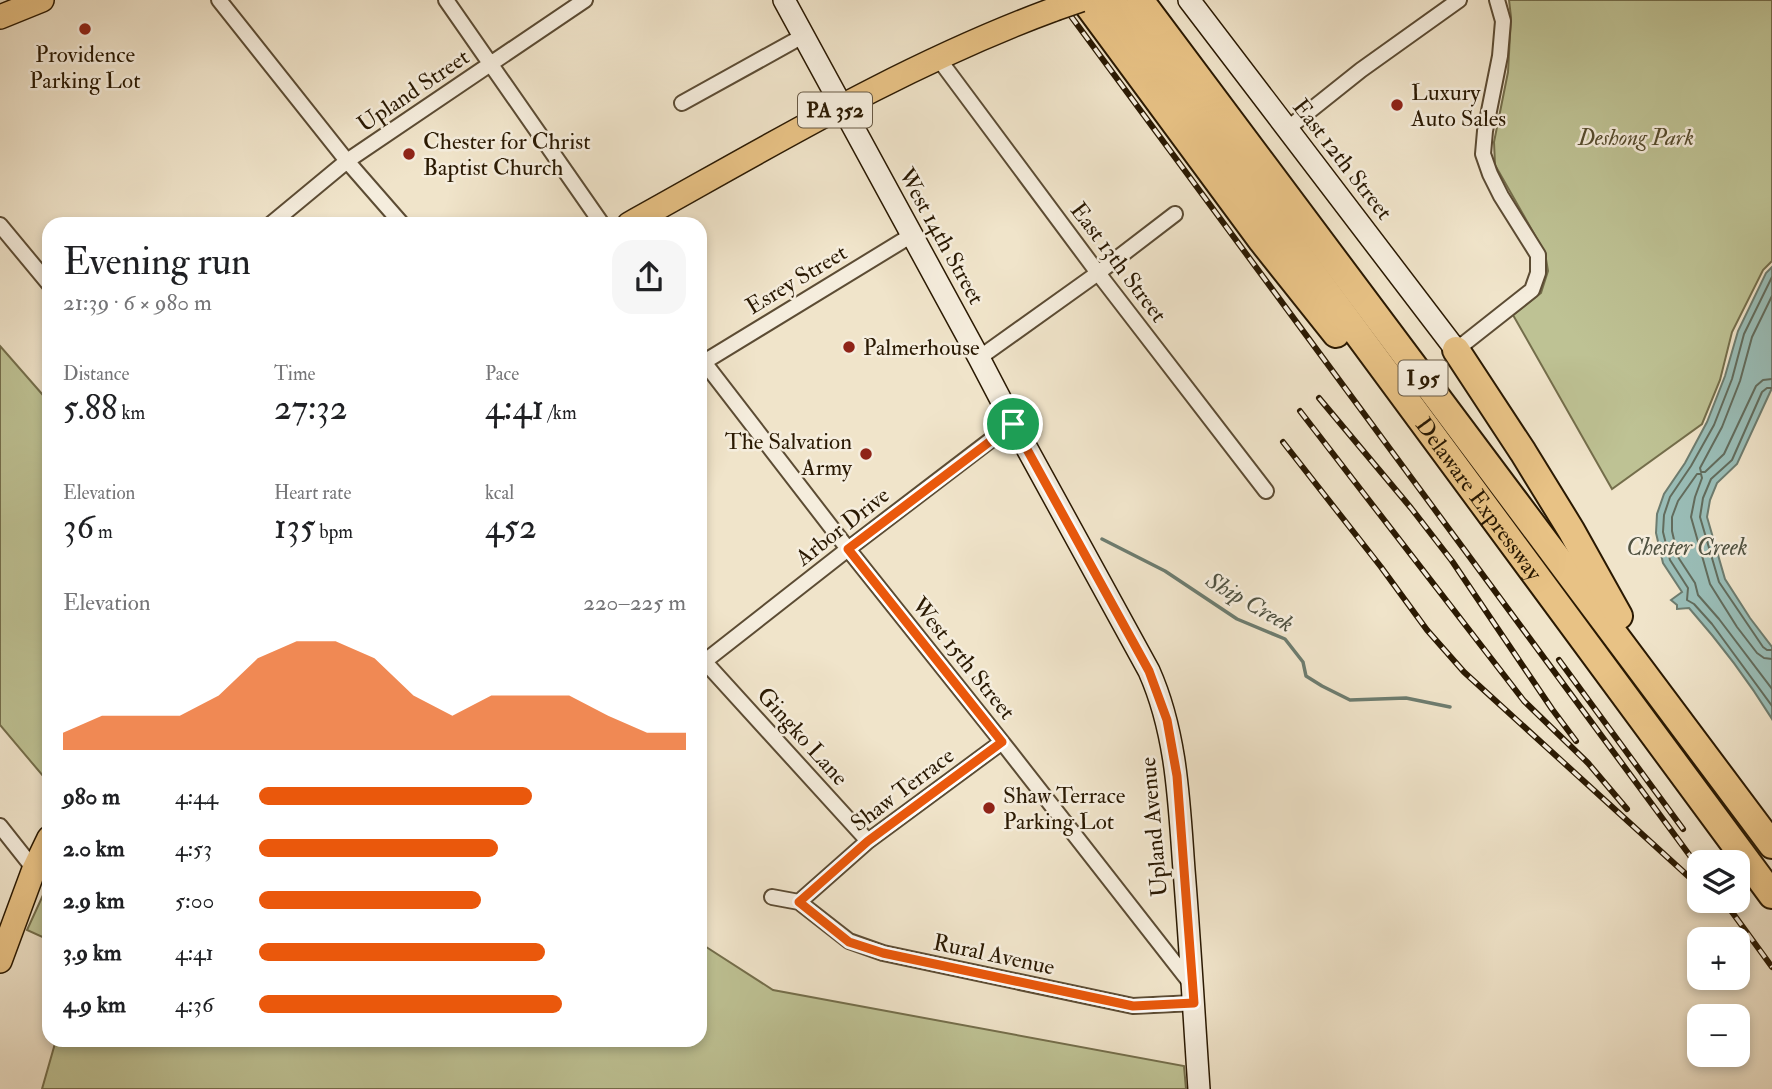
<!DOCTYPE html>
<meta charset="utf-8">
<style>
:root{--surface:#fff;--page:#f6f6f6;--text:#202124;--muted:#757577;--accent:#ea580c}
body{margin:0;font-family:"IM FELL Double Pica",serif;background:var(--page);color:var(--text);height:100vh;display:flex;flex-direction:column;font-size:26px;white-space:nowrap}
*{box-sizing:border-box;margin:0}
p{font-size:23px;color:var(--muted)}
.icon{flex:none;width:38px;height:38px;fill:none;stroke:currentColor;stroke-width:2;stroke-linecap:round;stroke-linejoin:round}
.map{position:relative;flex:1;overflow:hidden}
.panel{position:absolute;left:42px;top:217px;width:665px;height:830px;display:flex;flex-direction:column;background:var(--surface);border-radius:21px;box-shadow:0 4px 10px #0003}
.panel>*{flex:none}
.tools{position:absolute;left:1687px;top:850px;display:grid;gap:14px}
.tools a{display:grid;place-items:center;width:63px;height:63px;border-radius:14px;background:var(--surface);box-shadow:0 4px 10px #0003;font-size:35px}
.pin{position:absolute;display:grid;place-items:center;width:60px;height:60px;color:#fff;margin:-30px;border:4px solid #fff;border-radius:50%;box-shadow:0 2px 7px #0007}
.round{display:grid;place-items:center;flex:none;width:74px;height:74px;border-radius:21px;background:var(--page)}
.overview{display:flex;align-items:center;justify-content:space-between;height:119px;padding:0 21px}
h1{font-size:38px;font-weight:600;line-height:52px}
.metrics{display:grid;grid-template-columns:repeat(3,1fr);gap:10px;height:119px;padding:7px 21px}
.metrics div{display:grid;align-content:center}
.metrics b{font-size:35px;font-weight:600}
.metrics small{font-size:19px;font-weight:400}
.metrics p{font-size:19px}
.chart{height:196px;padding:14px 21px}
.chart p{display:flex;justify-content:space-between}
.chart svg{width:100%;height:126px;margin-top:7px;fill:var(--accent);opacity:.7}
ul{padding:0 21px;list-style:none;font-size:23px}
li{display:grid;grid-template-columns:112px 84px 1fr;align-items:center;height:52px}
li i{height:18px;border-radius:9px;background:var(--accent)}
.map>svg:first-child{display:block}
</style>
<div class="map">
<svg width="1772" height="1089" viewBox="0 0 1772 1089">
<rect width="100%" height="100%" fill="#f0e4ca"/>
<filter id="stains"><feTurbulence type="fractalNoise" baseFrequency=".00286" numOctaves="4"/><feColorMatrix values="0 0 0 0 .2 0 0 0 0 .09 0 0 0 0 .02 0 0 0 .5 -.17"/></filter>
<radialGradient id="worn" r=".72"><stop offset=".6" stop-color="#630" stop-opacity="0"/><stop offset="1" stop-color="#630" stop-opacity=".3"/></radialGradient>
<!-- green -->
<path fill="#bec294" stroke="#746e4b" stroke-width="2" d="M1509,0h263v261l-9,9 -31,62 -12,48 -18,44 -90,65 -99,-174 28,-22 7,-22 -3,-18 -50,-88 -1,-23 14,-70 3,-55z
M0,346l49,56v381l-49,-58z
M49,882v58l-22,-10z
M700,943l73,47 411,76 2,23h-1144l14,-49h644z"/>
<!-- water -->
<path fill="#9abeb8" stroke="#6d7c6f" stroke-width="2" d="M1772,267v121l-35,76 -20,19 -7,17 -3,17 18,62 25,39 22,29v72c-24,-39 -53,-77 -83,-111l-12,1v-4l-6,-5 11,-8 -19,-29 -7,-30 1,-19 7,-20 21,-31 22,-41 18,-46 13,-45 28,-58z"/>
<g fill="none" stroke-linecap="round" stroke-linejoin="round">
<!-- shore -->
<path stroke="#626c5d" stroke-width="2" d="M1772,277l-28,57 -12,45 -18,46 -23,41 -21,31 -6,18 -1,17 7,28 18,28 -1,12 7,4 18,20 60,82
M1772,296l-20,41 -12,44 -18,46 -22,41 1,4h4l19,-18 32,-68 7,-6 9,-1
M1772,388h-5l-5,4 -30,68 -21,19 -8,19 -3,19 19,65 44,65 4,3h5
M1772,659l-8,-1 -7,-5 -20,-26 -27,-43 -19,-67 4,-20 7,-19 -1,-4h-4l-19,27 -6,16v14l6,26 17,26 3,12 21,24 53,70"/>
<!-- stream -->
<path stroke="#6d7c6f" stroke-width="3.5" d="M1102,539l63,32 72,48 48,20 18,23 3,14 16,10 28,14 56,-2 44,9"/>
<defs>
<path id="street" d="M219,0l128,161 55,63
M446,0l156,224
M938,58l160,215 168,218
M682,103l121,-67
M1287,129l74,-59 98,-70
M271,224l76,-63 238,-161
M0,225l49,59
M1456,350l76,-60 6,-17v-18l-37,-59 -11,-22 -7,-20 2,-23 15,-75 3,-35 -6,-21
M700,357l148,192 154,193 190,243
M979,358l119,-85 77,-59
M704,362l208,-127
M705,662l163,179
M700,665l148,-116 165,-126
M0,826l34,43
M772,897l27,5 50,39 34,12 250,53 61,-3
M799,902l69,-61 134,-99"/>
<path id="secondary" d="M784,0l195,358 34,65 136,248c28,63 30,131 35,199 6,73 10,146 15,219
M1189,0l267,350"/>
<path id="primary" d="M0,17l42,-17
M629,224c139,-77 276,-160 426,-215
M0,961l34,-92 15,-31"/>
<g id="highway">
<path d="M1084,0l178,241 74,93"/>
<path id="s1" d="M1111,0l661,895"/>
<path d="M1140,0l632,845"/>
<path d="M1456,350l67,102 48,78 48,86"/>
</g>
</defs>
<!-- street casing -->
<use href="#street" stroke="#5c4c34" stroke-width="18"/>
<!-- secondary casing -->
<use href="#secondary" stroke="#2a1902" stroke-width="24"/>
<!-- primary casing -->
<use href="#primary" stroke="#2a1902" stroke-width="26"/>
<!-- highway casing -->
<use href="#highway" stroke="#2a1902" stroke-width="30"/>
<!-- street -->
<use href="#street" stroke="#f5eddd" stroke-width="14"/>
<!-- secondary -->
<use href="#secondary" stroke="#f5eddd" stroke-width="21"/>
<!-- primary -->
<use href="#primary" stroke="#e8c285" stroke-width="23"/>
<!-- highway -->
<use href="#highway" stroke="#e8c285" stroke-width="26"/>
<defs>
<path id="rail" d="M1059,0l640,868
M1319,398l92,110 41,53 100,148 24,32
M1300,411l224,290 64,62 39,46
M1283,442l98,125 46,63 37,42 235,214
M1559,660l124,169
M1724,901l48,66"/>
</defs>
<!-- rail casing -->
<use href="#rail" stroke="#2a1902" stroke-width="6"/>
<!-- rail -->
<use href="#rail" stroke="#f5eddd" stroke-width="3.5" stroke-dasharray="10" stroke-linecap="butt"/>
<defs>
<path id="primary-bridge" d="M1055,9l26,-9"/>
</defs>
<!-- primary-bridge casing -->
<use href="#primary-bridge" stroke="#2a1902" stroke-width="26" stroke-linecap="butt"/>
<!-- primary-bridge -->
<use href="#primary-bridge" stroke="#e8c285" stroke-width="23"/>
</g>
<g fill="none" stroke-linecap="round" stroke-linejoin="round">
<defs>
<path id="route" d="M1013,424l136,247 18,49 10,56 17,227 -61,3 -250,-53 -34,-11 -50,-40 69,-61 134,-99 -154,-193z"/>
</defs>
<!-- route casing -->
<use href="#route" stroke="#fff" stroke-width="14"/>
<!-- route -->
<use href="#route" stroke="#ea580c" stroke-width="9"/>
</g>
<!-- markers -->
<g fill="#8f2418" stroke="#f5eddd" stroke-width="2.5">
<circle cx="85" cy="29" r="7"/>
<circle cx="1397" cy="105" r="7"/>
<circle cx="409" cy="154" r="7"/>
<circle cx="849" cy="347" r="7"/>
<circle cx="866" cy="454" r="7"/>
<circle cx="989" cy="808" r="7"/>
</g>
<g text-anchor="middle" stroke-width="5" stroke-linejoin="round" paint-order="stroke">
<!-- shield labels -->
<g fill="#f5eddd" stroke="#675944" stroke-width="2">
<rect x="798" y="92.5" width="74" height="35" rx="5"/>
<rect x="1398.5" y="360.5" width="49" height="35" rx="5"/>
</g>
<g font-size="21" font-weight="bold" fill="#2a1902">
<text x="835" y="117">PA 352</text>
<text x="1423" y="385">I 95</text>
</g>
<!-- poi labels -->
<g font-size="23" fill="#2a1902" stroke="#f5eddd" text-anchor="start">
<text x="85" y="62" text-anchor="middle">Providence<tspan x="85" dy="26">Parking Lot</tspan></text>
<text x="1411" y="100">Luxury<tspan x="1411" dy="26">Auto Sales</tspan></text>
<text x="423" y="149">Chester for Christ<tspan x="423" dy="26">Baptist Church</tspan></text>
<text x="863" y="355">Palmerhouse</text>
<text x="852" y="449" text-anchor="end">The Salvation<tspan x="852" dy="26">Army</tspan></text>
<text x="1003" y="803">Shaw Terrace<tspan x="1003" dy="26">Parking Lot</tspan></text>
</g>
<!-- street labels -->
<g font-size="23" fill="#2a1902" stroke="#f5eddd">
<text transform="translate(413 90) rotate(-34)" y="8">Upland Street</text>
<text transform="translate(1343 159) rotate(52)" y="8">East 12th Street</text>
<text transform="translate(942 236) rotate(61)" y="8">West 14th Street</text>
<text transform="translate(1119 262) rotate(53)" y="8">East 13th Street</text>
<text transform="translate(796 279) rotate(-31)" y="8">Esrey Street</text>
<text dy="8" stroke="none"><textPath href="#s1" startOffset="620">Delaware Expressway</textPath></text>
<text transform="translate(842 526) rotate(-38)" y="8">Arbor Drive</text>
<text transform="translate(964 658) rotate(51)" y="8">West 15th Street</text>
<text transform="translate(803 736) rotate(48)" y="8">Gingko Lane</text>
<text transform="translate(902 789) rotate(-37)" y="8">Shaw Terrace</text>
<text transform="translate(1153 827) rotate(-95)" y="8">Upland Avenue</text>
<text transform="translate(994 954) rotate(12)" y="8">Rural Avenue</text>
</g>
<!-- park labels -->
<g font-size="23" font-style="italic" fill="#564c2e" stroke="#f5eddd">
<text x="1636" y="145">Deshong Park</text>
</g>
<!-- water labels -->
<g font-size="24" font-style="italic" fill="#515342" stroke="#f5eddd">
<text x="1687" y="555">Chester Creek</text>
<text transform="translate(1250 602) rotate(30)" y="8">Ship Creek</text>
</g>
</g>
<rect width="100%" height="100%" filter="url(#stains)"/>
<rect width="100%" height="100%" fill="url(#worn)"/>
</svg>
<div class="tools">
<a><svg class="icon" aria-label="layers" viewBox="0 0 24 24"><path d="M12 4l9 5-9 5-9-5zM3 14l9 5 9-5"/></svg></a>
<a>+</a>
<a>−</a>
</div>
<div class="pin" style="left:1013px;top:424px;background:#1e9e55"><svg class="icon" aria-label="arrive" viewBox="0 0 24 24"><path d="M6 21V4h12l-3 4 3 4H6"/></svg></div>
<section class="panel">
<div class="overview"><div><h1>Evening run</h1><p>21:39 · 6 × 980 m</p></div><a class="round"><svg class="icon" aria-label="share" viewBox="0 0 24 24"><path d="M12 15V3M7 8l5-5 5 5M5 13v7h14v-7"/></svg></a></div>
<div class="metrics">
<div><p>Distance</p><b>5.88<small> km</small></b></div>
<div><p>Time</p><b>27:32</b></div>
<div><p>Pace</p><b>4:41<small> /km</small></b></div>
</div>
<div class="metrics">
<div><p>Elevation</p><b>36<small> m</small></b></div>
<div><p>Heart rate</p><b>135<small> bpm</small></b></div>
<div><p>kcal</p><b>452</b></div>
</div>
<div class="chart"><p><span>Elevation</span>220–225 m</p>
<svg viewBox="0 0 160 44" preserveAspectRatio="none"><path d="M0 44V38L10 32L20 32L30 32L40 25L50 12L60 6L70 6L80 12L90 25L100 32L110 25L120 25L130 25L140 32L150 38L160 38V44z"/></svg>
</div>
<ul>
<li><b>980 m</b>4:44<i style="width:64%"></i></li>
<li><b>2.0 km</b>4:53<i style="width:56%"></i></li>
<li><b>2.9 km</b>5:00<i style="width:52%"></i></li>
<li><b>3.9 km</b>4:41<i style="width:67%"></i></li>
<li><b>4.9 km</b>4:36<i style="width:71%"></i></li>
</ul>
</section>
</div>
